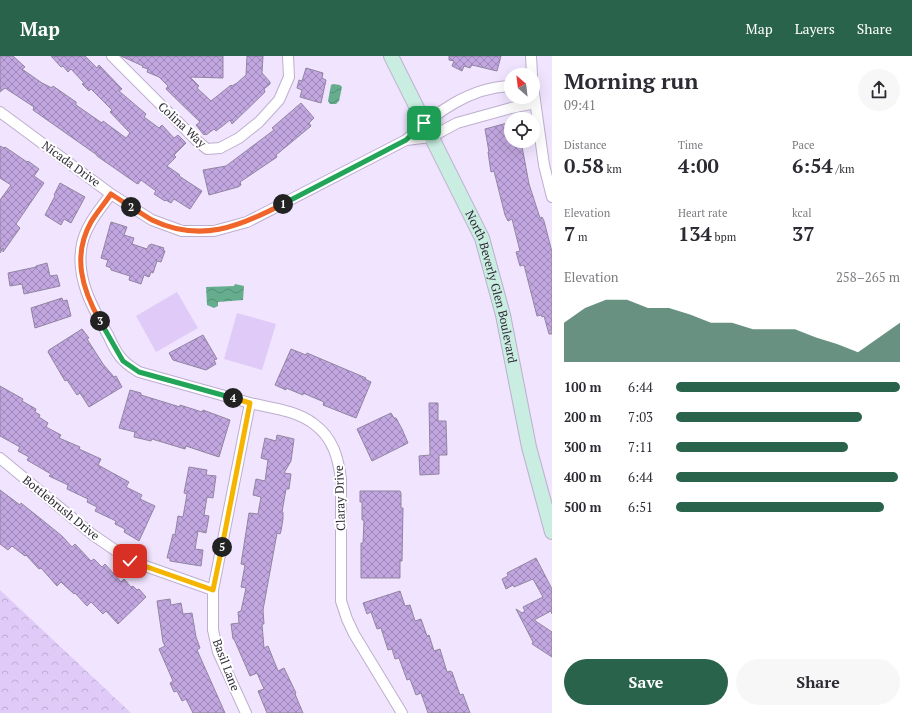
<!DOCTYPE html>
<meta charset="utf-8">
<style>
:root{--surface:#fff;--page:#f7f7f7;--text:#2b2b33;--muted:#7c7c81;--accent:#29634c}
body{margin:0;font-family:"PT Serif",serif;background:var(--page);color:var(--text);height:100vh;display:flex;flex-direction:column;font-size:15px;white-space:nowrap}
*{box-sizing:border-box;margin:0}
p{font-size:13px;color:var(--muted)}
.icon{flex:none;width:22px;height:22px;fill:none;stroke:currentColor;stroke-width:2;stroke-linecap:round;stroke-linejoin:round}
.map{position:relative;flex:1;overflow:hidden}
.panel{display:flex;flex-direction:column;background:var(--surface);width:360px}
.panel>*{flex:none}
.needle{width:26px;rotate:332deg}
.fabs{position:absolute;left:504px;top:12px;display:grid;gap:8px}
.fabs a{display:grid;place-items:center;width:36px;height:36px;border-radius:50%;background:var(--surface);box-shadow:0 4px 16px #0002;font-size:20px}
.pin{position:absolute;display:grid;place-items:center;width:34px;height:34px;color:#fff;margin:-17px;border-radius:8px;box-shadow:0 2px 6px #0006}
.km{position:absolute;width:20px;height:20px;margin:-10px;border-radius:50%;background:#222;color:#fff;font-size:11px;line-height:20px;text-align:center}
.round{display:grid;place-items:center;flex:none;width:42px;height:42px;border-radius:21px;background:var(--page)}
.headline{display:flex;align-items:center;justify-content:space-between;height:68px;padding:0 12px}
h1{font-size:22px;font-weight:600;line-height:30px}
.metrics{display:grid;grid-template-columns:repeat(3,1fr);gap:6px;height:68px;padding:4px 12px}
.metrics div{display:grid;align-content:center}
.metrics b{font-size:20px;font-weight:600}
.metrics small{font-size:11px;font-weight:400}
.metrics p{font-size:11px}
.chart{height:112px;padding:8px 12px}
.chart p{display:flex;justify-content:space-between}
.chart svg{width:100%;height:72px;margin-top:4px;fill:var(--accent);opacity:.7}
.primary-button{display:flex;gap:8px;margin-top:auto;padding:8px 12px}
.primary-button a{flex:1;height:46px;border-radius:24px;background:var(--accent);color:#fff;font-size:16px;font-weight:600;line-height:46px;text-align:center}
.primary-button a+a{background:var(--page);color:var(--text)}
ul{padding:0 12px;list-style:none;font-size:13px}
li{display:grid;grid-template-columns:64px 48px 1fr;align-items:center;height:30px}
li i{height:10px;border-radius:5px;background:var(--accent)}
header{display:flex;align-items:center;gap:24px;box-sizing:border-box;height:56px;padding:0 20px;background:var(--accent);color:#fff}
header strong{font-size:19px}
nav{display:flex;gap:22px;margin-inline-start:auto;font-size:14px}
main{display:flex;flex:1;min-height:0}
.map>svg:first-child{display:block}
</style>
<header>
<strong>Map</strong>
<nav><a>Map</a><a>Layers</a><a>Share</a></nav>
</header>
<main>
<div class="map">
<svg width="552" height="657" viewBox="0 0 552 657">
<defs>
<pattern id="forest-crowns" width="20" height="18" patternUnits="userSpaceOnUse"><rect width="20" height="18" fill="#e0caf8"/><path d="M2 6a3 3 0 1 1 6 0M12 15a3 3 0 1 1 6 0" fill="none" stroke="#c0aed5"/></pattern>
<pattern id="water-waves" width="16" height="10" patternUnits="userSpaceOnUse"><rect width="16" height="10" fill="#66ad8e"/><path d="M0 5q4-4 8 0t8 0" fill="none" stroke="#548d75"/></pattern>
<pattern id="building-cross-hatch" width="8" height="8" patternUnits="userSpaceOnUse"><rect width="8" height="8" fill="#c1a6df"/><path d="M0 0l8 8M0 8l8-8" fill="none" stroke="#9d87b6"/></pattern>
</defs>
<rect width="100%" height="100%" fill="#f0e4fe"/>
<!-- forest -->
<path fill="url(#forest-crowns)" d="M0,534l131,123h-131z"/>
<!-- garden -->
<path fill="#e0caf8" d="M177,236l21,36 -42,24 -20,-36z
M237,257l39,11 -14,46 -38,-11z"/>
<!-- water -->
<path fill="url(#water-waves)" d="M333,28l7,1 2,2 -3,14 -3,3h-6l-2,-3 3,-16z
M235,228l9,2 -1,14 -25,2v4l-4,2 -7,-3 -1,-18 28,-1z"/>
<!-- building -->
<path fill="url(#building-cross-hatch)" stroke="#9285a2" d="M0,0h13l12,11 -3,2 20,14 10,5 1,-2 23,16v3l26,18 1,-2 23,17 4,-5 -20,-21 2,-2 -21,-21 -2,2 -7,-7 2,-1 -13,-14 -3,3 -5,-6 -2,1 -10,-11h34l12,12 2,-3 23,24 -3,2 27,23 -2,3 15,11 3,-3 12,13 4,-3 8,8 -12,12 2,2 -9,9 13,9 -1,1 23,15 -12,18 -16,-10 -3,4 -5,-3 -1,1 -11,-7 2,-3 -15,-11 -3,4 -2,-1 -39,-27v-1l-64,-45 1,-3 -29,-19 -5,4z
M121,0h102v22l-33,-1 9,9 -2,2 14,13 20,-16 1,1 5,-3 9,-8 1,-19h16l-1,17 8,9v2l-6,5 1,3 -33,32 -2,-4 -14,11 -2,-2 -8,6 -1,-1 -1,1 -8,-10 4,-3 -34,-33 2,-3 -9,-9 -12,-5 1,-3 -6,-2 1,-1z
M449,0h52l-4,15 -25,-6 -2,3 -6,-2 -2,5 -10,-5 2,-5 -5,-1z
M306,12l17,5 -1,5 4,2 -5,23 -21,-6 2,-7 -5,-2 2,-8 3,1z
M301,47l13,15 -5,5 2,3 -35,29 1,2 -37,25 1,3 -3,2 -29,8 -6,-25 23,-4 48,-36 -2,-2z
M511,66v19h10l8,43 11,34 2,-1 2,4 8,31v82h-3l-5,-18 -2,1 -1,-2 -4,1 -13,-51 -4,1 -4,-14 4,-1 -8,-32 -4,2 -3,-6 -11,-44 -3,1 -3,-20h1l-4,-23z
M0,90l4,2 1,-1 22,15 1,-1 11,8 -5,7 10,7 -28,41 4,4 -17,24v-4l-3,5v-53l11,-15 -11,-7z
M60,127l25,14 -14,26 -7,-4 -3,6 -16,-10 10,-19 -1,-1z
M111,166l16,5 -3,8 10,3 -2,6 15,5 2,-4h1l1,-1 13,4 -1,2 2,1 -4,11 -4,-1 -4,12 -2,-1 -2,5 -5,-2 -3,9 -12,-4 1,-4 -19,-6v-2l-5,-2 2,-6 -7,-2z
M47,207l3,13 7,-1 3,11 -36,8 -2,-10 -12,2 -2,-13 28,-6v-1z
M62,242l1,3 4,-1 4,16 -36,12 -4,-20z
M82,273l7,9 -2,1 16,25 11,13 2,-1 6,11 -33,20 -9,-14 -3,2 -10,-15 -2,1 -17,-29 1,-2z
M203,279l14,24 -3,1 2,4 -10,6 -33,-10 -4,-7z
M291,293l15,6 1,-2 59,25 -1,1 6,3 -15,36 -33,-13 1,-3 -21,-9v2l-17,-7v2l-11,-5z
M0,330l23,13 -1,2 14,8 -1,3 5,3 -1,2 9,6 -2,4 15,8 -2,3 21,9 -1,2 22,10 -3,6 31,17 -3,5 16,8 -2,4 15,7 -16,35 -15,-9 1,-3 -10,-5 1,-3 -21,-10 2,-4 -10,-5 1,-3 -21,-10 1,-4 -19,-9 2,-2 -24,-14 2,-3 -11,-6 2,-4 -20,-11z
M130,334l11,3v2l39,12v-2l22,7 1,-2 27,10 -11,37 -33,-11 -1,3 -33,-10 -1,2 -17,-4 1,-5 -16,-4z
M429,347h9v18h8l1,34h-8v19l-19,1 -1,-19 11,-1z
M391,357l3,5h2l6,11 6,14 -36,18 -15,-32z
M277,379l17,4 -3,22 -7,12 7,1 -2,15h-3l-4,23h1v7l-2,12 -1,3 -3,-1 -14,77 1,14h-2l2,24 4,-2 10,25 6,-3 12,25 -1,1 8,19h-36l-9,-22 6,-2 -7,-16 -7,3 -16,-37h-1l-2,-15 8,-1 -1,-11 3,-1 5,-23 -5,-1 4,-22 -4,-1 8,-51 9,1 3,-17 -8,-2 3,-16 9,2 3,-21 -7,-2 4,-20 11,3z
M189,411l18,3 -1,5 10,1 -3,22 -6,-1 -3,18 5,1 -3,17 -8,-2 -3,18 8,1 -2,16 -31,-5v-3h-3l6,-24 2,1 3,-19 5,1 4,-23 -3,-1z
M0,434l20,15 1,-2 20,16 21,17 10,11 3,-3 16,17 3,-2 8,8 3,-3 16,18 3,-3 7,8 2,-1 4,4 2,-1 7,8 -28,27 -12,-13 -3,3 -12,-12 -4,4 -12,-13 -1,1 -13,-12 -4,4 -16,-18 -2,1 -13,-14 -1,1 -13,-10 -4,4 -8,-6z
M360,435h40l1,2v15h2l-1,53h-2v17h-39v-35h2l1,-23h-2v-18h-2z
M536,502l16,31v25l-1,-3 -17,9 18,12v25l-20,-13 1,-2 -17,-33 6,4 3,-2 -2,-4 20,-10 -10,-18 -19,8 -1,-2 -7,4 -4,-10 6,-3 -1,-3z
M400,535l5,15 5,-1 5,16 6,-2 6,17 2,-1 5,16 6,-2 7,23 3,-1 2,1 8,23 3,-1 7,19h-42l-7,-20 -5,2 -6,-16 -3,1 -8,-22 -4,1 -3,-10 -4,1 -7,-22 -4,1 -6,-17 -4,2 -4,-11z
M170,543l1,6 10,-2 2,11 9,-1 4,24 4,11 -3,2 28,63h-32l-7,-14 -4,2 -5,-10 -3,1 -4,-9 3,-2 -14,-32 6,-3 -2,-4 -6,-41z"/>
<g fill="none" stroke-linecap="round" stroke-linejoin="round">
<defs>
<path id="street" d="M112,0l84,84 11,9 13,-1 19,-10 20,-16 20,-22 10,-23 -1,-21
M531,0l1,19
M533,30l11,79 8,32
M0,56l111,82 41,26 30,11h32l33,-9 159,-82c29,-27 64,-53 105,-54
M406,84l25,-3 26,-14 54,-15 24,-5
M111,138c-11,15 -25,31 -29,50 -7,33 10,63 26,91 4,9 9,20 16,26 4,4 10,8 15,11 37,10 74,21 111,31 21,5 46,7 64,21 19,14 24,33 27,55v122l6,18 7,15 48,79
M0,402l93,77 38,26 82,29
M246,657l-28,-61 -5,-22v-40l37,-187"/>
<g id="secondary">
<path id="s1" d="M391,0l91,182 21,77 26,132 23,85"/>
</g>
</defs>
<!-- street casing -->
<use href="#street" stroke="#bdafce" stroke-width="12"/>
<!-- secondary casing -->
<use href="#secondary" stroke="#bdafce" stroke-width="16"/>
<!-- street -->
<use href="#street" stroke="#fff" stroke-width="10"/>
<!-- secondary -->
<use href="#secondary" stroke="#c9ede0" stroke-width="14"/>
</g>
<g fill="none" stroke-linecap="round" stroke-linejoin="round">
<defs>
<path id="split-1" d="M283,148l123,-64 18,-17"/>
<path id="split-2" d="M131,151c7,4 14,9 21,13 48,23 87,7 131,-16"/>
<path id="split-3" d="M100,265c-18,-32 -28,-65 -9,-99 6,-10 14,-19 20,-28l20,13"/>
<path id="split-4" d="M100,265l23,40 16,11 94,26"/>
<path id="split-5" d="M222,491l28,-144 -17,-5"/>
<path id="split-6" d="M130,505l83,29 9,-43"/>
</defs>
<!-- split-1 casing -->
<use href="#split-1" stroke="#fff" stroke-width="8"/>
<!-- split-2 casing -->
<use href="#split-2" stroke="#fff" stroke-width="8"/>
<!-- split-3 casing -->
<use href="#split-3" stroke="#fff" stroke-width="8"/>
<!-- split-4 casing -->
<use href="#split-4" stroke="#fff" stroke-width="8"/>
<!-- split-5 casing -->
<use href="#split-5" stroke="#fff" stroke-width="8"/>
<!-- split-6 casing -->
<use href="#split-6" stroke="#fff" stroke-width="8"/>
<!-- split-1 -->
<use href="#split-1" stroke="#22a559" stroke-width="5"/>
<!-- split-2 -->
<use href="#split-2" stroke="#f0652b" stroke-width="5"/>
<!-- split-3 -->
<use href="#split-3" stroke="#f0652b" stroke-width="5"/>
<!-- split-4 -->
<use href="#split-4" stroke="#22a559" stroke-width="5"/>
<!-- split-5 -->
<use href="#split-5" stroke="#f5b400" stroke-width="5"/>
<!-- split-6 -->
<use href="#split-6" stroke="#f5b400" stroke-width="5"/>
</g>
<g text-anchor="middle" stroke-width="4" stroke-linejoin="round" paint-order="stroke">
<!-- street labels -->
<g font-size="12" fill="#2f2935" stroke="#fff">
<text transform="translate(182 69) rotate(43)" y="4">Colina Way</text>
<text transform="translate(71 108) rotate(36)" y="4">Nicada Drive</text>
<text dy="4" stroke="none"><textPath href="#s1" startOffset="253">North Beverly Glen Boulevard</textPath></text>
<text transform="translate(340 442) rotate(-92)" y="4">Claray Drive</text>
<text transform="translate(61 452) rotate(39)" y="4">Bottlebrush Drive</text>
<text transform="translate(226 609) rotate(69)" y="4">Basil Lane</text>
</g>
</g>
</svg>
<div class="fabs">
<a><svg class="needle" viewBox="-14 -14 28 28"><path d="M0-13l5 13h-10z" fill="#e53935"/><path d="M0 13l5-13h-10z" fill="#7c7c81"/></svg></a>
<a><svg class="icon" aria-label="locate" viewBox="0 0 24 24"><circle cx="12" cy="12" r="6"/><path d="M12 2v4M12 18v4M2 12h4M18 12h4"/></svg></a>
</div>
<div class="pin" style="left:424px;top:67px;background:#1e9e55"><svg class="icon" aria-label="arrive" viewBox="0 0 24 24"><path d="M6 21V4h12l-3 4 3 4H6"/></svg></div>
<div class="pin" style="left:130px;top:505px;background:#d93025"><svg class="icon" aria-label="check" viewBox="0 0 24 24"><path d="M5 12l5 5 9-10"/></svg></div>
<b class="km" style="left:283px;top:148px">1</b>
<b class="km" style="left:131px;top:151px">2</b>
<b class="km" style="left:100px;top:265px">3</b>
<b class="km" style="left:233px;top:342px">4</b>
<b class="km" style="left:222px;top:491px">5</b>
</div>
<section class="panel">
<div class="headline"><div><h1>Morning run</h1><p>09:41</p></div><a class="round"><svg class="icon" aria-label="share" viewBox="0 0 24 24"><path d="M12 15V3M7 8l5-5 5 5M5 13v7h14v-7"/></svg></a></div>
<div class="metrics">
<div><p>Distance</p><b>0.58<small> km</small></b></div>
<div><p>Time</p><b>4:00</b></div>
<div><p>Pace</p><b>6:54<small> /km</small></b></div>
</div>
<div class="metrics">
<div><p>Elevation</p><b>7<small> m</small></b></div>
<div><p>Heart rate</p><b>134<small> bpm</small></b></div>
<div><p>kcal</p><b>37</b></div>
</div>
<div class="chart"><p><span>Elevation</span>258–265 m</p>
<svg viewBox="0 0 160 44" preserveAspectRatio="none"><path d="M0 44V20L10 11L20 6L30 6L40 11L50 11L60 15L70 20L80 20L90 24L100 24L110 24L120 29L130 33L140 38L150 29L160 20V44z"/></svg>
</div>
<ul>
<li><b>100 m</b>6:44<i style="width:100%"></i></li>
<li><b>200 m</b>7:03<i style="width:83%"></i></li>
<li><b>300 m</b>7:11<i style="width:77%"></i></li>
<li><b>400 m</b>6:44<i style="width:99%"></i></li>
<li><b>500 m</b>6:51<i style="width:93%"></i></li>
</ul>
<div class="primary-button"><a>Save</a><a>Share</a></div>
</section>
</main>
